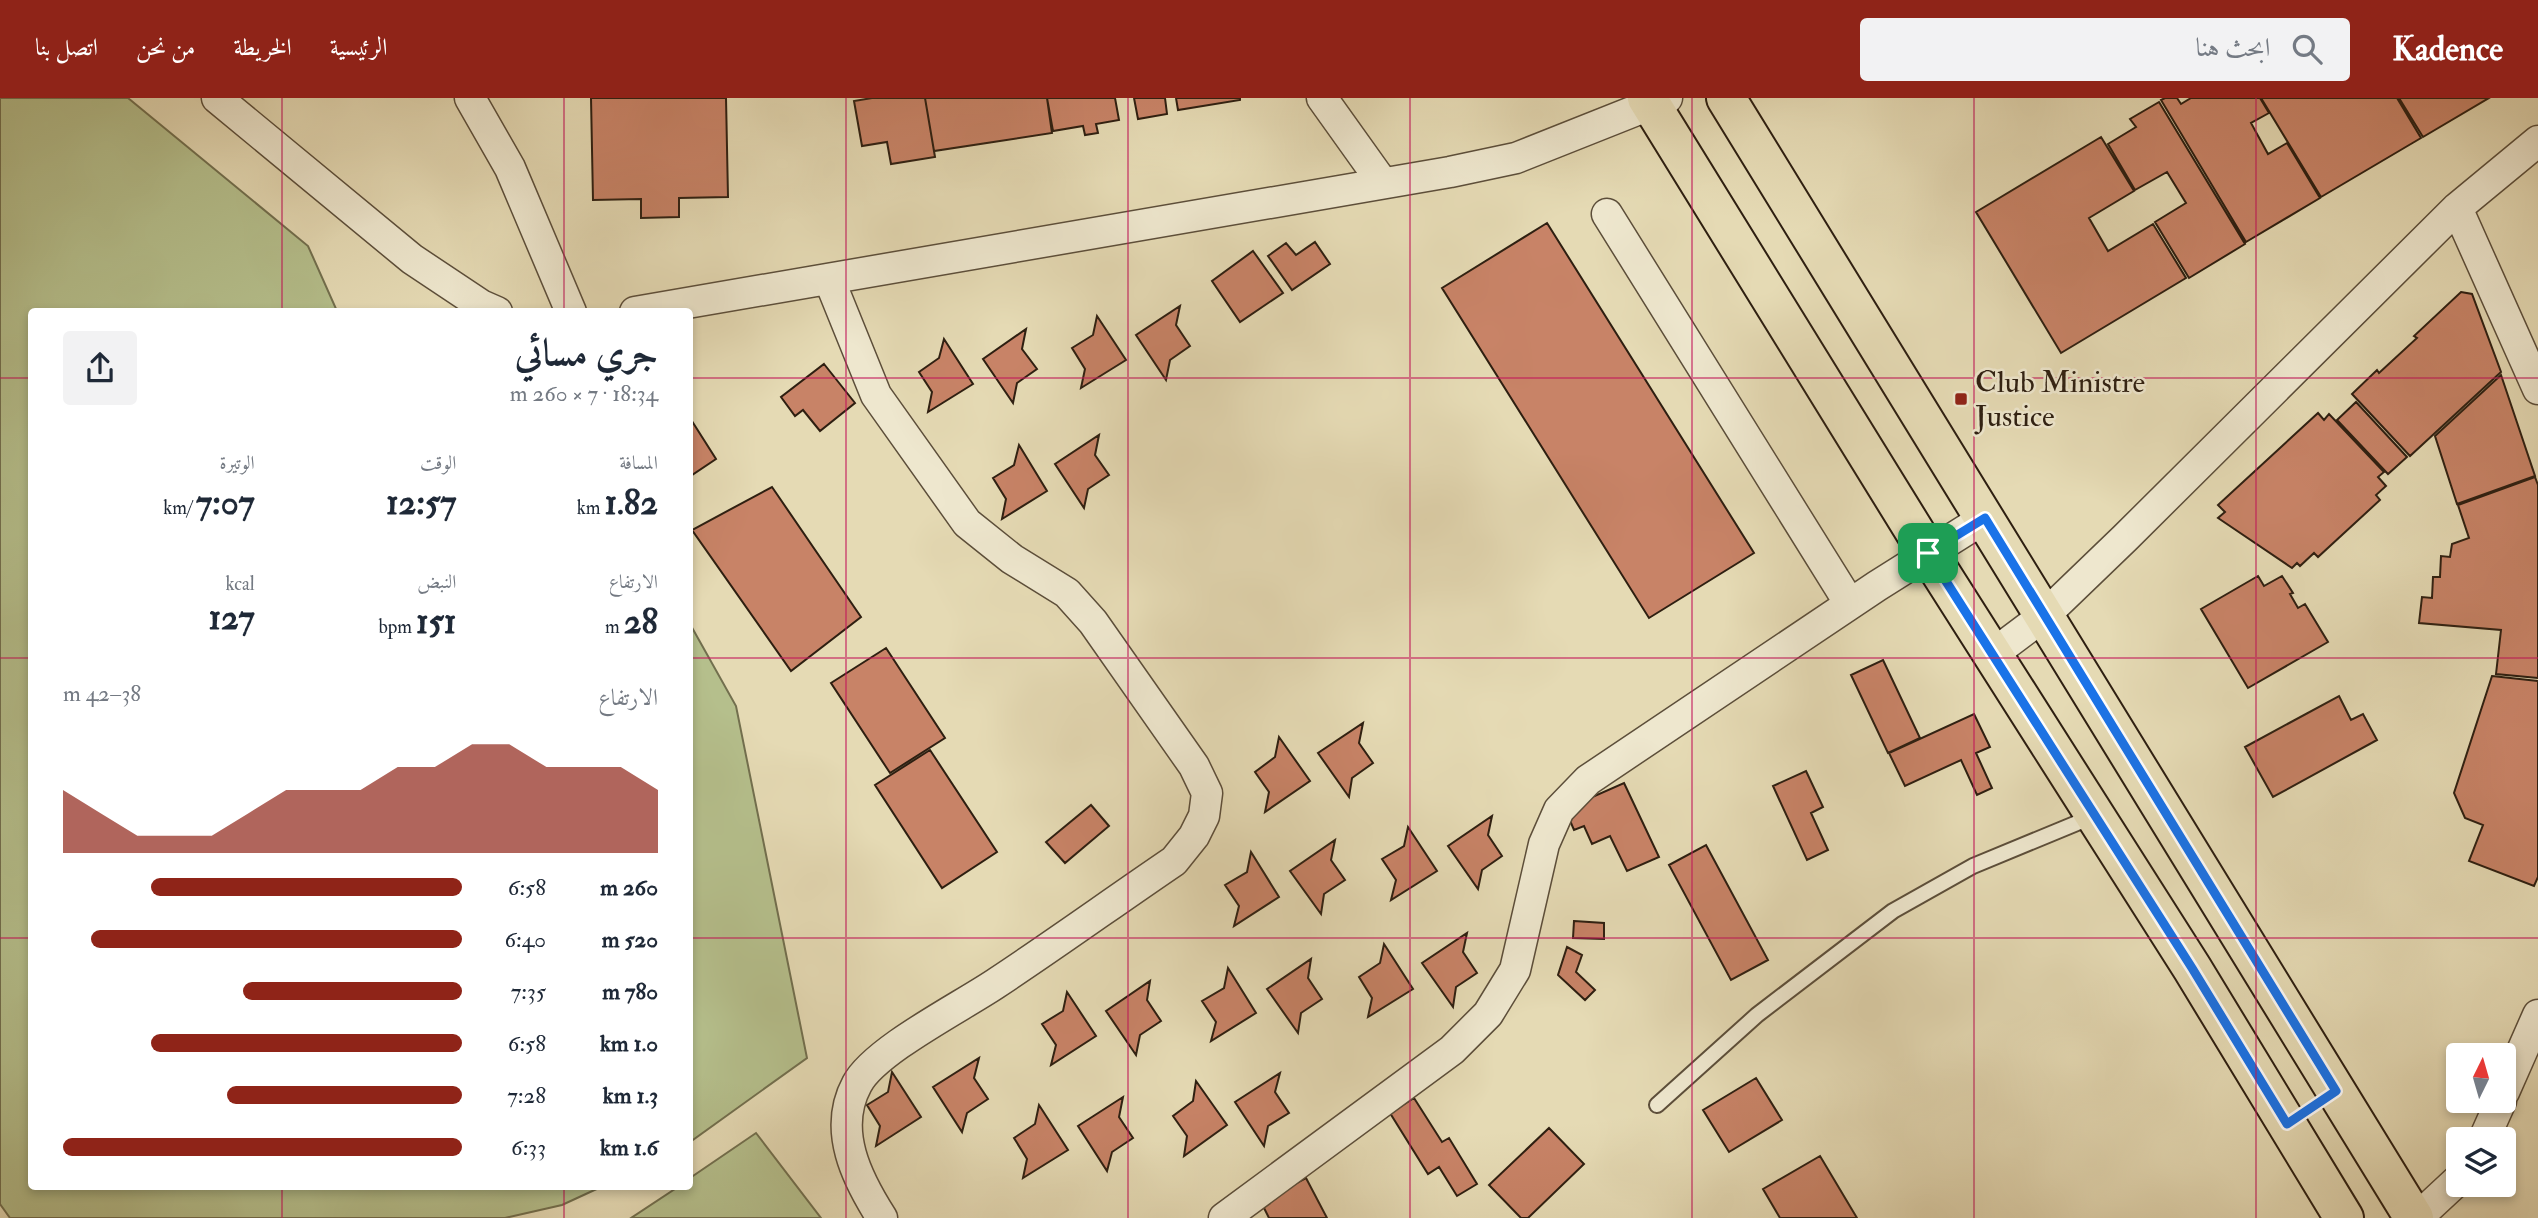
<!DOCTYPE html>
<html lang="ar">
<meta charset="utf-8">
<style>
:root{--surface:#fff;--page:#f2f2f3;--text:#1f2937;--muted:#747a83;--accent:#8f2418}
body{margin:0;font-family:"IM FELL Double Pica",Amiri,serif;background:var(--page);color:var(--text);direction:rtl;height:100vh;display:flex;flex-direction:column;font-size:26px;white-space:nowrap}
*{box-sizing:border-box;margin:0}
p{font-size:23px;color:var(--muted)}
.icon{flex:none;width:38px;height:38px;fill:none;stroke:currentColor;stroke-width:2;stroke-linecap:round;stroke-linejoin:round}
.map{position:relative;flex:1;overflow:hidden;direction:ltr}
.side{position:absolute;left:28px;top:210px;width:665px;height:882px;display:flex;flex-direction:column;background:var(--surface);border-radius:7px;box-shadow:0 4px 10px #0003;direction:rtl}
.side>*{flex:none}
.needle{width:46px;rotate:5deg}
.fabs{position:absolute;left:2446px;top:945px;display:grid;gap:14px}
.fabs a{display:grid;place-items:center;width:70px;height:70px;border-radius:7px;background:var(--surface);box-shadow:0 4px 10px #0003;font-size:35px}
.pin{position:absolute;display:grid;place-items:center;width:60px;height:60px;color:#fff;margin:-30px;border-radius:14px;box-shadow:0 4px 10px #0006}
.round{display:grid;place-items:center;flex:none;width:74px;height:74px;border-radius:7px;background:var(--page)}
.headline{display:flex;align-items:center;justify-content:space-between;height:119px;padding:0 35px}
h1{font-size:38px;font-weight:700;line-height:52px}
.metrics{display:grid;grid-template-columns:repeat(3,1fr);gap:10px;height:119px;padding:7px 35px}
.metrics div{display:grid;align-content:center}
.metrics b{font-size:35px;font-weight:700}
.metrics small{font-size:19px;font-weight:400}
.metrics p{font-size:19px}
.chart{height:196px;padding:14px 35px}
.chart p{display:flex;justify-content:space-between}
.chart svg{width:100%;height:126px;margin-top:7px;fill:var(--accent);opacity:.7}
ul{padding:0 35px;list-style:none;font-size:23px}
li{display:grid;grid-template-columns:112px 84px 1fr;align-items:center;height:52px}
li i{height:18px;border-radius:9px;background:var(--accent)}
header{display:flex;align-items:center;gap:42px;box-sizing:border-box;height:98px;padding:0 35px;background:var(--accent);color:#fff}
header strong{font-size:33px}
nav{display:flex;gap:38px;margin-inline-start:auto;font-size:24px}
.search{width:490px;height:63px;background:var(--page);display:flex;align-items:center;gap:18px;box-sizing:border-box;padding:0 24px;border-radius:7px;color:var(--muted);font-size:26px}
.map>svg:first-child{display:block}
</style>
<header>
<strong>Kadence</strong>
<div class="search"><svg class="icon" aria-label="search" viewBox="0 0 24 24"><circle cx="10" cy="10" r="6"/><path d="M15 15l6 6"/></svg>ابحث هنا</div>
<nav><a>الرئيسية</a><a>الخريطة</a><a>من نحن</a><a>اتصل بنا</a></nav>
</header>
<div class="map">
<svg width="2538" height="1120" viewBox="0 0 2538 1120">
<rect width="100%" height="100%" fill="#e5dab4"/>
<filter id="stains"><feTurbulence type="fractalNoise" baseFrequency=".00286" numOctaves="4"/><feColorMatrix values="0 0 0 0 .2 0 0 0 0 .09 0 0 0 0 .02 0 0 0 .5 -.17"/></filter>
<radialGradient id="worn" r=".72"><stop offset=".6" stop-color="#630" stop-opacity="0"/><stop offset="1" stop-color="#630" stop-opacity=".3"/></radialGradient>
<!-- green -->
<path fill="#b5bf8c" stroke="#726f4e" stroke-width="2" d="M0,0h128l180,148 29,65 -305,1v874l569,1 -39,18 -57,13h-495l-10,-14z
M690,526l46,82 71,352 -117,84z
M756,1035l65,85h-190l47,-31 12,-1v-8z"/>
<!-- building -->
<path fill="#c88367" stroke="#2e1f11" stroke-width="2" d="M591,0h135l2,99 -49,1v19l-38,1v-19l-48,1z
M872,0h53l10,59 -44,7 -4,-22 -25,4 -8,-45z
M925,0h122l5,35 -118,18z
M1047,0h68l4,22 -23,4 2,9 -13,2 -2,-9 -30,5z
M1134,0h31l2,16 -29,5z
M1176,0h64v2l-62,10z
M2165,0h12l4,6 10,-6h69l9,15 -18,10 17,31 19,-11 33,55 -74,44 -85,-142z
M2261,0h136l24,40 -100,59z
M2399,0h90l-66,39z
M2159,4l86,142 -56,34 -34,-56 31,-19 -19,-31 -32,18 -27,-46 28,-17 -6,-8z
M2101,39l33,54 -45,27 19,33 45,-27 33,54 -125,75 -85,-141z
M1547,125l207,330 -105,65 -207,-330z
M1315,144l15,22 -38,26 -24,-34 18,-13 10,12z
M1253,153l30,42 -43,29 -28,-41z
M2461,194l11,2 29,78 -91,84 -58,-62 25,-24 2,3 38,-35 -3,-2z
M1180,208l-4,19 14,21 -20,14 -4,20 -30,-45z
M1097,218l29,44 -45,28 4,-19 -13,-21 21,-13z
M1026,231l-4,20 15,20 -20,14 -4,20 -30,-44z
M944,241l29,45 -45,28 4,-20 -13,-20 20,-14z
M824,266l31,39 -35,28 -17,-21 -8,6 -14,-19z
M2501,277l34,101 -78,28 -22,-68z
M2356,304l51,55 -19,17 -51,-54z
M2318,315l6,7 5,-6 55,58 -6,5 8,9 -10,9 4,5 -62,57 -4,-4 -14,13 -3,-3 -5,5 -74,-50 7,-6 -7,-7z
M690,320l26,41 -24,16 -2,-3z
M1099,337l-4,20 14,20 -21,14 -4,19 -29,-44z
M1019,347l28,46 -45,28 4,-20 -13,-21 21,-13z
M2535,379l3,8v193l-42,-4 5,-44 -82,-7 3,-26 10,1 1,-21h7l1,-21 9,1 2,-13 17,-6 -11,-33z
M772,389l89,130 -70,54 -99,-141z
M2258,478l6,10 18,-10 11,17 -3,1 8,14 7,-4 23,38 -80,46 -47,-79z
M886,550l59,90 -55,35 -59,-90z
M1883,562l37,78 -32,15 -37,-78z
M2492,578l46,5v196l-4,9 -65,-25 14,-36 -18,-7 -11,-25z
M2339,598l12,24 12,-6 14,26 -104,57 -28,-50z
M1974,616l16,33 -14,6 16,35 -15,7 -16,-35 -56,26 -16,-33z
M1363,625l-4,20 14,20 -21,15 -3,19 -31,-44z
M1279,639l31,44 -45,31 4,-20 -14,-20 20,-15z
M930,652l67,102 -55,36 -67,-103z
M1806,673l17,36 -12,6 17,37 -21,10 -34,-74z
M1624,685l35,74 -32,14 -17,-35 -18,8 -8,-18 -10,4 -9,-21z
M1091,707l18,21 -44,37 -19,-21z
M1492,718l-4,19 14,21 -20,14 -4,19 -30,-43z
M1408,729l29,44 -46,29 5,-20 -14,-21 22,-13z
M1335,742l-4,20 14,20 -21,14 -3,20 -31,-43z
M1706,747l62,115 -37,20 -62,-115z
M1251,754l28,45 -45,29 5,-20 -14,-21 22,-13z
M1574,823l30,2v16l-31,-1z
M1467,835l-4,19 14,21 -21,14 -3,20 -31,-44z
M1384,846l29,45 -45,28 4,-19 -13,-21 21,-14z
M1567,849l15,8 -6,17 19,18 -10,10 -27,-25z
M1311,861l-3,19 14,21 -21,14 -3,20 -31,-44z
M1228,870l28,45 -45,28 5,-19 -14,-21 22,-13z
M1150,883l-3,19 14,21 -21,14 -4,20 -30,-44z
M1067,894l29,44 -45,29 5,-20 -14,-21 21,-13z
M979,960l-5,20 14,21 -21,14 -5,19 -29,-45z
M892,974l29,45 -45,29 4,-20 -13,-21 21,-13z
M1280,975l-5,19 14,21 -21,13 -4,20 -29,-44z
M1756,980l26,42 -53,32 -26,-42z
M1196,983l31,44 -43,31 3,-20 -14,-20 20,-15z
M1123,999l-4,20 14,21 -21,14 -5,19 -29,-45z
M1414,1000l28,44 7,-4 28,46 -20,12 -18,-29 -11,7 -38,-61z
M1039,1007l29,45 -45,28 4,-19 -13,-21 21,-14z
M1549,1030l35,36 -56,54h-7l-32,-33z
M1820,1058l37,62h-77l-17,-29z
M1306,1080l21,40h-58l-8,-16z"/>
<g fill="none" stroke-linecap="round" stroke-linejoin="round">
<defs>
<path id="lane" d="M1657,1007l100,-90 136,-104 80,-45 121,-50"/>
<path id="street" d="M217,0l195,161 69,46 16,7
M470,0l40,70 61,144
M1322,0l60,84
M2457,110l81,181
M1607,116l243,390
M829,181l47,116 91,128 45,36 55,34 26,29 101,144 13,27 -3,23 -10,20 -20,25c-59,40 -117,82 -176,121 -35,24 -123,68 -141,102 -25,46 0,95 25,134
M635,214l815,-140 66,-14 151,-60
M1993,556l52,-39 80,-77 332,-330 81,-67
M2504,994l34,-77
M2484,1041l17,-38
M1224,1120l228,-168 36,-36 27,-44 29,-126 15,-34 29,-30 289,-194 108,-68
M2417,1120l42,-39"/>
<path id="primary" d="M1647,0l281,455 264,415 152,250
M1726,0l688,1120"/>
</defs>
<!-- lane casing -->
<use href="#lane" stroke="#5c4e3a" stroke-width="18"/>
<!-- street casing -->
<use href="#street" stroke="#5c4e3a" stroke-width="33"/>
<!-- primary casing -->
<use href="#primary" stroke="#2e1f11" stroke-width="42"/>
<!-- lane -->
<use href="#lane" stroke="#eee7ce" stroke-width="14"/>
<!-- street -->
<use href="#street" stroke="#eee7ce" stroke-width="30"/>
<!-- primary -->
<use href="#primary" stroke="#e5dab4" stroke-width="38"/>
</g>
<g fill="none" stroke-linecap="round" stroke-linejoin="round">
<defs>
<path id="route" d="M1985,420l351,573 -49,33 -95,-156 -264,-415z"/>
</defs>
<!-- route casing -->
<use href="#route" stroke="#fff" stroke-width="14"/>
<!-- route -->
<use href="#route" stroke="#1a73e8" stroke-width="9"/>
</g>
<!-- grid -->
<path fill="none" stroke="#c2185b" stroke-width="2" stroke-opacity="0.55" d="M282,0v214M564,0v214M846,0v1120M1128,0v1120M1410,0v1120M1692,0v1120M1974,0v1120M2256,0v1120M0,280h32M690,280h1848M0,560h32M690,560h1848M0,840h32M690,840h1848M282,1088v32M564,1088v32"/>
<!-- markers -->
<rect fill="#8f2418" stroke="#eee7ce" stroke-width="2.5" x="1954" y="294" width="14" height="14" rx="3.5"/>
<g text-anchor="middle" stroke-width="5" stroke-linejoin="round" paint-order="stroke">
<!-- poi labels -->
<g font-size="30" fill="#2e1f11" stroke="#eee7ce" text-anchor="start">
<text x="1975" y="294">Club Ministre<tspan x="1975" dy="34">Justice</tspan></text>
</g>
</g>
<rect width="100%" height="100%" filter="url(#stains)"/>
<rect width="100%" height="100%" fill="url(#worn)"/>
</svg>
<div class="fabs">
<a><svg class="needle" viewBox="-14 -14 28 28"><path d="M0-13l5 13h-10z" fill="#e53935"/><path d="M0 13l5-13h-10z" fill="#747a83"/></svg></a>
<a><svg class="icon" aria-label="layers" viewBox="0 0 24 24"><path d="M12 4l9 5-9 5-9-5zM3 14l9 5 9-5"/></svg></a>
</div>
<div class="pin" style="left:1928px;top:455px;background:#1e9e55"><svg class="icon" aria-label="arrive" viewBox="0 0 24 24"><path d="M6 21V4h12l-3 4 3 4H6"/></svg></div>
<section class="side">
<div class="headline"><div><h1>جري مسائي</h1><p>18:34 · 7 × 260 m</p></div><a class="round"><svg class="icon" aria-label="share" viewBox="0 0 24 24"><path d="M12 15V3M7 8l5-5 5 5M5 13v7h14v-7"/></svg></a></div>
<div class="metrics">
<div><p>المسافة</p><b>1.82<small> km</small></b></div>
<div><p>الوقت</p><b>12:57</b></div>
<div><p>الوتيرة</p><b>7:07<small> /km</small></b></div>
</div>
<div class="metrics">
<div><p>الارتفاع</p><b>28<small> m</small></b></div>
<div><p>النبض</p><b>151<small> bpm</small></b></div>
<div><p>kcal</p><b>127</b></div>
</div>
<div class="chart"><p><span>الارتفاع</span>38–42 m</p>
<svg viewBox="0 0 160 44" preserveAspectRatio="none"><path d="M0 44V22L10 30L20 38L30 38L40 38L50 30L60 22L70 22L80 22L90 14L100 14L110 6L120 6L130 14L140 14L150 14L160 22V44z"/></svg>
</div>
<ul>
<li><b>260 m</b>6:58<i style="width:78%"></i></li>
<li><b>520 m</b>6:40<i style="width:93%"></i></li>
<li><b>780 m</b>7:35<i style="width:55%"></i></li>
<li><b>1.0 km</b>6:58<i style="width:78%"></i></li>
<li><b>1.3 km</b>7:28<i style="width:59%"></i></li>
<li><b>1.6 km</b>6:33<i style="width:100%"></i></li>
</ul>
</section>
</div>
